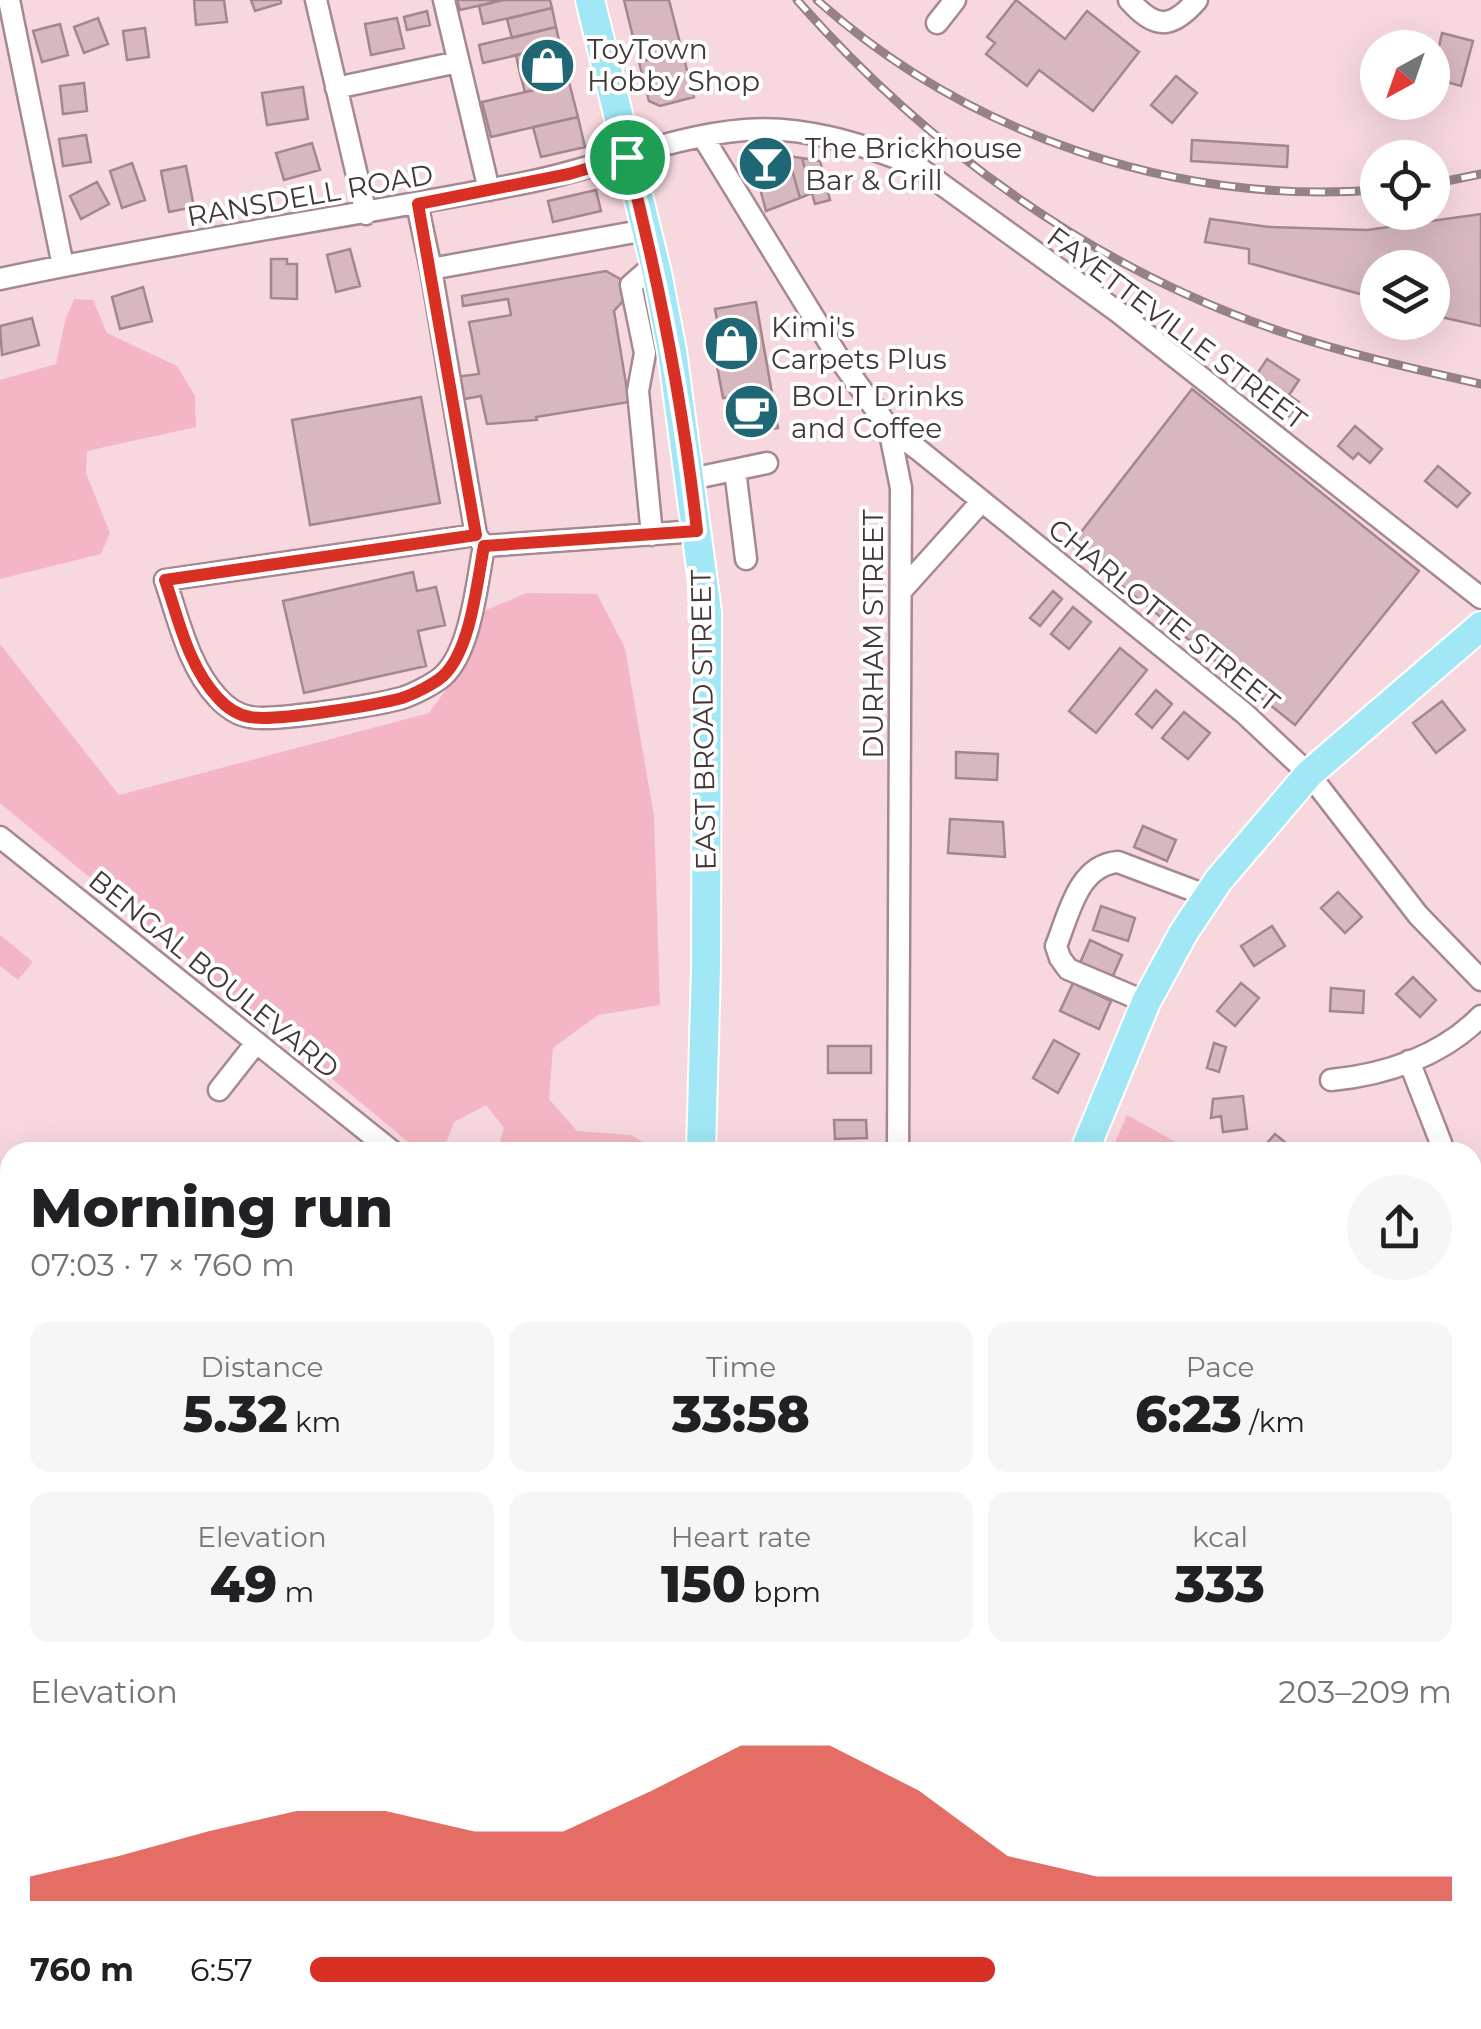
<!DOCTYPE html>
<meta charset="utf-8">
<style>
:root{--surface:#fff;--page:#f6f6f6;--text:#202124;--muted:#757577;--accent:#d93025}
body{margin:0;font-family:Montserrat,sans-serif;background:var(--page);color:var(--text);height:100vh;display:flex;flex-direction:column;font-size:38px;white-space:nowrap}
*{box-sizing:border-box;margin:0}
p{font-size:32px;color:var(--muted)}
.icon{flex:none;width:55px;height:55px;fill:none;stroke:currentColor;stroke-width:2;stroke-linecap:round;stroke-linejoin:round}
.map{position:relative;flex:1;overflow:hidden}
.sheet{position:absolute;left:0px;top:1142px;width:1482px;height:888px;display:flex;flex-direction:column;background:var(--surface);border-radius:30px 30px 0 0;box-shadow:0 10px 40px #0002}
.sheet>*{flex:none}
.needle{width:65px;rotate:220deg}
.tools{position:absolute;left:1360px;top:30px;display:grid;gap:20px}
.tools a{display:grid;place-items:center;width:90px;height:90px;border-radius:50%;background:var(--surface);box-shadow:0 10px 40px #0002;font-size:50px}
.pin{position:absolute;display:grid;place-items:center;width:85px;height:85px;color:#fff;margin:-42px;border:5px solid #fff;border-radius:50%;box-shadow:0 2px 10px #0007}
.round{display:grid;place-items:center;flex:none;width:105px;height:105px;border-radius:52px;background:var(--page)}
.head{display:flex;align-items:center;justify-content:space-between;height:170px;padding:0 30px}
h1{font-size:55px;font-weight:800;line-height:75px}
.metrics{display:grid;grid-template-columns:repeat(3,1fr);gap:15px;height:170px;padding:10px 30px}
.metrics div{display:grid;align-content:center;border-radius:20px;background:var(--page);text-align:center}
.metrics b{font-size:50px;font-weight:800}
.metrics small{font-size:28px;font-weight:400}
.metrics p{font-size:28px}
.chart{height:280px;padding:20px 30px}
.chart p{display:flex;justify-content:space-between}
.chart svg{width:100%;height:180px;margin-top:10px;fill:var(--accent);opacity:.7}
ul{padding:0 30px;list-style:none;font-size:32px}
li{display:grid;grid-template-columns:160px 120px 1fr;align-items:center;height:75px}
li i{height:25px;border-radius:12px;background:var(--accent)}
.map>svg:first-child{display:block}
</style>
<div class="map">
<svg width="1481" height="2029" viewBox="0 0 1481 2029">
<rect width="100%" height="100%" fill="#f7d8df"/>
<!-- green -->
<path fill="#f4b6c5" d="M74,299l19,1 14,33 70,33 18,30 1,31 -109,24 -1,22 24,60 -9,21 -101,25v-199l56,-16 9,-43z
M527,593l70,1 28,54 29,168 6,189 -62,10 -45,33 -4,51 28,32 54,4 31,17h-165l7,-24 -18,-23 -32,17 -7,19 -17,11 -17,-6 -413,-343v-159l119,151 310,-82 34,-47 18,-54z
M0,935l33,27 -15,18 -18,-14z
M1127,1115l67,37h-83z
M1472,1309l9,5v239l-8,9z
M0,1532l10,9v311l-10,-10z
M87,2020h174l-8,9h-166z"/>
<!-- building -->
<path fill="#d7b8bf" stroke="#a4878e" stroke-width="2.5" d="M194,0h30l3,22 -31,3z
M251,0h30v3l-26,8z
M457,0h46l-43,10z
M503,0h47l2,8 -69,16 -4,-18z
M624,0h45l13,51 -43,11z
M1016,0l49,39 22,-28 52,41 -46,59 -54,-41 -12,16 -41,-32 9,-11 -8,-6z
M552,8l4,19 -44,11 -5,-19z
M427,11l3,14 -23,5 -3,-13z
M98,18l10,26 -24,9 -10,-26z
M397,18l7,30 -33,7 -6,-31z
M60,24l8,31 -26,7 -9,-31z
M556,27l4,18 -77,18 -4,-18z
M145,28l4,29 -22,3 -4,-29z
M1442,33l31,8 -12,45 -29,-8z
M560,45l5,18 -45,11 -4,-19z
M682,51l12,46 -34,9 -11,-5 -10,-39z
M565,63l4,19 -44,10 -5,-18z
M1176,76l21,17 -25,30 -21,-18z
M569,82l9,35 -87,20 -9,-35z
M84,83l3,28 -24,3 -3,-28z
M303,87l5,32 -41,6 -5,-32z
M578,117l7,30 -44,10 -8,-30z
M86,135l5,27 -28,4 -4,-27z
M1192,140l96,6 -1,21 -96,-6z
M312,143l8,27 -36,10 -8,-27z
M755,150l33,6 12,42 -34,13 -15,-56z
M788,156l14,2 10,35 -12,5z
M802,158l18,3 10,39 -15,4z
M132,163l13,37 -23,8 -12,-37z
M186,166l8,41 -25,5 -8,-41z
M97,182l12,22 -28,15 -11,-23z
M596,190l5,21 -48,11 -5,-21z
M1481,214v112l-49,-11v-47h-54v31l-129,-36v-14l-44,-7 5,-23 59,8 98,3z
M350,249l10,37 -24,6 -9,-37z
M271,259h16v5h10v35l-26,-1z
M606,271l16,9 2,20 -10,11 15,91 -93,15 1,3 -50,4 -6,-28 -22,4 -4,-23 24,-3 -10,-52 42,-7 -3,-16 -45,7 -1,-10z
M143,287l9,34 -32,8 -8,-32z
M756,302l22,126 -40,7 -7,-38 -8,1 -9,-48 8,-2 -7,-39z
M32,318l7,27 -37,10 -2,-29z
M1267,359l32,21 -10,15 10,7 -10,14 -22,-14 7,-9 -21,-13z
M1192,389l227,182 -124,154 -224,-180z
M421,397l19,106 -130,22 -18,-105z
M1355,426l27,23 -12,14 -12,-10 -5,6 -15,-13z
M1438,466l32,27 -13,14 -32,-26z
M413,572l4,19 19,-4 9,38 -27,6 8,35 -122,27 -21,-92z
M1053,591l9,8 -22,27 -10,-8z
M1073,607l18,15 -22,27 -18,-15z
M1120,648l27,22 -51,63 -27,-22z
M1156,690l16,14 -20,24 -16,-14z
M1442,701l23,29 -29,23 -23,-30z
M1184,712l26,21 -22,26 -26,-21z
M956,752l42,2 -1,26 -41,-2z
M950,819l53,3 2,35 -57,-4z
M1143,826l33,14 -9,21 -33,-14z
M1338,892l24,25 -17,16 -24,-25z
M1101,906l34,12 -7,23 -35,-11z
M1272,926l13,20 -31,20 -13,-20z
M1090,940l32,15 -10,23 -32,-15z
M1413,977l23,23 -16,17 -24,-23z
M1073,983l38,18 -12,28 -39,-18z
M1241,983l18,15 -24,28 -18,-15z
M1331,988l33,3 -1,22 -33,-2z
M1054,1040l25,14 -21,39 -25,-15z
M1214,1043l12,4 -7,25 -12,-4z
M828,1046h43v27h-43z
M1243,1096l4,33 -24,3 -2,-16 -10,2 2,-19z
M834,1120h32l1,18 -32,1z
M1275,1134l22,18h-38z
M1481,1211v23l-9,-7v-6z
M0,1347l10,8v159l-10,-8z
M1472,1682l9,7v35l-9,10z
M0,1867l10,12v36l-10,8z
M32,2020h31v9h-31z
M298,2020l111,5v4h-111z
M605,2020h29l1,9h-29z
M759,2020h30v9h-31z"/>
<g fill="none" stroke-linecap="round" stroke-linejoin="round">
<defs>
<path id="minor" d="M9,0l54,266
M316,0l50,214
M444,0l45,190
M1129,0c26,29 42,30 68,0
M937,23l18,-23
M336,88l122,-26
M703,137l135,220 51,71 12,60 -3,664
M417,204l14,65 215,-39
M431,269l45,266 8,11 213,-15
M0,279c173,-37 349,-62 524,-96 74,-14 145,-47 221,-53 58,-5 117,14 170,35l203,147 363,286
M889,428l31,23 324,262 65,61 109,141 63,65
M735,470l11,89
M691,479l76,-16
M476,535l-311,45c14,40 23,86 53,118 8,9 20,17 32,19 24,5 126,-12 152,-19 12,-4 32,-14 41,-22 28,-25 34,-94 41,-130
M652,535l-14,-144 7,-38 -14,-68 24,-21
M902,590l79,-88
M0,837l393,315
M1146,1002l-78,-33 -8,-11 -4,-12c13,-32 22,-81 62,-84l90,34
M1409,1061l32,82
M1331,1080c54,-5 111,-24 150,-64
M219,1090l37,-47
M1472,1434l9,5
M1472,1481l9,-6
M0,1518l10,8
M1472,1639l9,7
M479,2020l5,9
M271,2029l8,-9
M419,2029l1,-9
M749,2029v-9
M808,2029l1,-9"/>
<path id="major" d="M590,0l67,273 15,78 35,261 -1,355 -5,185
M1084,1152l62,-150 38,-70 34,-51 91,-107 172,-148
M697,2020v9
M861,2029l2,-9"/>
</defs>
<!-- minor casing -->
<use href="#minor" stroke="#a68990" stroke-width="25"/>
<!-- major casing -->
<use href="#major" stroke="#fff" stroke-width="32"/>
<!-- path -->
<path stroke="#9f898e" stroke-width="2.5" stroke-dasharray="2.5 8" stroke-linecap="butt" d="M1472,1343l9,-10"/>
<!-- minor -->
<use href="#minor" stroke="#fff" stroke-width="20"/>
<!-- major -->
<use href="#major" stroke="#a1e7f5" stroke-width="28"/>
<defs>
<path id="rail" d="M797,0c130,148 297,269 485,332 65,22 132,37 199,52
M817,0c151,135 358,205 561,190
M1432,184l49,-10"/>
</defs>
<!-- rail casing -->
<use href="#rail" stroke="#968286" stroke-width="9"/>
<!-- rail -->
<use href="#rail" stroke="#fff" stroke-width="5" stroke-dasharray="15" stroke-linecap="butt"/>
</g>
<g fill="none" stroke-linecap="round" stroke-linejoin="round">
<defs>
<path id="route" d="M627,157c32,124 56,247 70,374l-213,15c-7,36 -13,104 -41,130 -9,8 -29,18 -41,22 -26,7 -128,24 -152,19 -12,-2 -24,-10 -32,-19 -30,-32 -39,-78 -53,-118l311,-45 -58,-331 151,-30z"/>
</defs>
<!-- route casing -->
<use href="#route" stroke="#fff" stroke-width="20"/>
<!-- route -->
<use href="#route" stroke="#d93025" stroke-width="12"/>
</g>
<!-- icons -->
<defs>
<symbol id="shop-disc" viewBox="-11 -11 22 22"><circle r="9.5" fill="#1f6774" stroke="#fff"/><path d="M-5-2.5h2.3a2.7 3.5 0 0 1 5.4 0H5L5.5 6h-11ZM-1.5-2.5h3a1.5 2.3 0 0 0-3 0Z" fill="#fff"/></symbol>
<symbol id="bar-disc" viewBox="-11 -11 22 22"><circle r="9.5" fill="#1f6774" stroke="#fff"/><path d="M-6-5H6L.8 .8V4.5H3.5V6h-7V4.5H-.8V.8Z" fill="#fff"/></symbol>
<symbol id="cafe-disc" viewBox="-11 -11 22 22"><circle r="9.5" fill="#1f6774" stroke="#fff"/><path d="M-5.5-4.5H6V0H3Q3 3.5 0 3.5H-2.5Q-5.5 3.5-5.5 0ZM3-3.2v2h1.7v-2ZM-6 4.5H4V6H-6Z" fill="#fff"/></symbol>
</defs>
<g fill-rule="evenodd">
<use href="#shop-disc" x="516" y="34" width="63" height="63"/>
<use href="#bar-disc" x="734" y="132" width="63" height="63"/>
<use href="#shop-disc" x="700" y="312" width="63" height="63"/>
<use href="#cafe-disc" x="720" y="380" width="63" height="63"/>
</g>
<g text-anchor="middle" stroke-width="8" stroke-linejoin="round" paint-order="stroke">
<!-- poi labels -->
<g font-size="28" fill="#433739" stroke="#fff" text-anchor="start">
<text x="587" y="59">ToyTown<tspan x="587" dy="32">Hobby Shop</tspan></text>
<text x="805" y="158">The Brickhouse<tspan x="805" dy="32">Bar &amp; Grill</tspan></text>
<text x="771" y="337">Kimi's<tspan x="771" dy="32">Carpets Plus</tspan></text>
<text x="791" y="406">BOLT Drinks<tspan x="791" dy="32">and Coffee</tspan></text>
</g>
<!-- street labels -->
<g font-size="28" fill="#433739" stroke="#fff">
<text transform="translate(310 195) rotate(-10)" y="10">RANSDELL ROAD</text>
<text transform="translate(1177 328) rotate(37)" y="10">FAYETTEVILLE STREET</text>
<text transform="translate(1164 615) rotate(39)" y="10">CHARLOTTE STREET</text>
<text transform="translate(873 634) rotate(-90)" y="10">DURHAM STREET</text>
<text transform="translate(703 720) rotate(-91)" y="10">EAST BROAD STREET</text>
<text transform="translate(214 974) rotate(39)" y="10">BENGAL BOULEVARD</text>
</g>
</g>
</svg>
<div class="tools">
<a><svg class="needle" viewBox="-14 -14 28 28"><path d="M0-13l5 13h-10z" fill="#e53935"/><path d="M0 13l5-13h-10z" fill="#757577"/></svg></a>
<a><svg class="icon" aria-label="locate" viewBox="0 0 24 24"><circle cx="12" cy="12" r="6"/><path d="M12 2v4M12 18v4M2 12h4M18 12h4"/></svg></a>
<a><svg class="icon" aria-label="layers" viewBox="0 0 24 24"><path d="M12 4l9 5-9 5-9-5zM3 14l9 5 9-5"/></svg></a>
</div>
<div class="pin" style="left:627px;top:157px;background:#1e9e55"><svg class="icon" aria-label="arrive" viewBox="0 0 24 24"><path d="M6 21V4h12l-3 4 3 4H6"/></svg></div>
<section class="sheet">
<div class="head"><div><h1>Morning run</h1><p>07:03 · 7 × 760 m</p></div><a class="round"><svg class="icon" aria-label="share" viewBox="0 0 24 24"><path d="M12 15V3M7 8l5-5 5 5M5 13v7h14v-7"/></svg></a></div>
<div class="metrics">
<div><p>Distance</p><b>5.32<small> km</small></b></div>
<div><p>Time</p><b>33:58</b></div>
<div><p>Pace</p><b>6:23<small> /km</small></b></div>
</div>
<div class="metrics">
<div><p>Elevation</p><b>49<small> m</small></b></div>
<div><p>Heart rate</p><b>150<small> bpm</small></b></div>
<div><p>kcal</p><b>333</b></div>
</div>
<div class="chart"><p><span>Elevation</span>203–209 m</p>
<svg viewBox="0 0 160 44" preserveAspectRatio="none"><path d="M0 44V38L10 33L20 27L30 22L40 22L50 27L60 27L70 17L80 6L90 6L100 17L110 33L120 38L130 38L140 38L150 38L160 38V44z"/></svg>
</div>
<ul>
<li><b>760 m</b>6:57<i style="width:60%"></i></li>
</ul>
</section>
</div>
